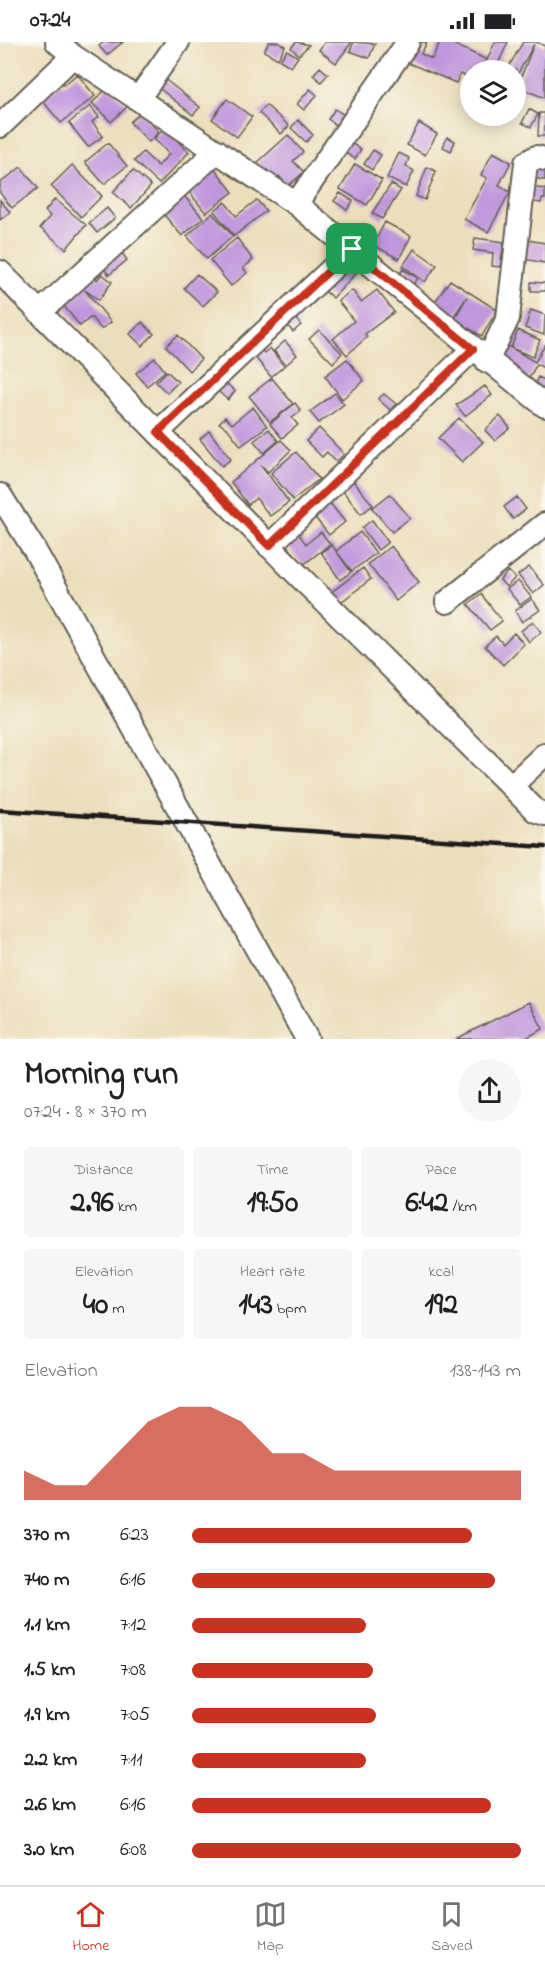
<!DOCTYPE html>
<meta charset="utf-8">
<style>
:root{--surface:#fff;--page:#f6f6f6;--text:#202124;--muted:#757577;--line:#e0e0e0;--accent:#c8321e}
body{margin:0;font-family:"Indie Flower",sans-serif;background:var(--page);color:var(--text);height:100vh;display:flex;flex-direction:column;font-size:22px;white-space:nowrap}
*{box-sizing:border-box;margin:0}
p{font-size:20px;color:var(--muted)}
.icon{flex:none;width:33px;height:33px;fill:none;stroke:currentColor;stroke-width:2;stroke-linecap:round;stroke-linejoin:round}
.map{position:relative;height:997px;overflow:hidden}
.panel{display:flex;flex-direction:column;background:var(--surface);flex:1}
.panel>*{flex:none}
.buttons{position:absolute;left:460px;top:18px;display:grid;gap:12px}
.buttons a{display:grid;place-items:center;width:66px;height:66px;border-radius:50%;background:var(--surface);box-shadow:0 3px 15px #0003;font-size:30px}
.pin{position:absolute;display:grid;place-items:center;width:51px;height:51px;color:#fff;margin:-26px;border-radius:12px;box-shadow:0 3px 9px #0006}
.round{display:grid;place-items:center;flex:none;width:63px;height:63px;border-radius:32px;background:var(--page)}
.overview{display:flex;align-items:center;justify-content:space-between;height:102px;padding:0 24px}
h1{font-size:33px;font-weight:700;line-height:45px}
.figures{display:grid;grid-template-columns:repeat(3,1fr);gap:9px;height:102px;padding:6px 24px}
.figures div{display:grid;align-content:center;border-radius:6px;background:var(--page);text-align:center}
.figures b{font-size:30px;font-weight:700}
.figures small{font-size:16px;font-weight:400}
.figures p{font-size:16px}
.chart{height:168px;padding:12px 24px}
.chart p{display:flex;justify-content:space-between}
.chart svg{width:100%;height:108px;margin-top:6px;fill:var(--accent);opacity:.7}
ul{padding:0 24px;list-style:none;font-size:20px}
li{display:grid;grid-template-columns:96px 72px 1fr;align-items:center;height:45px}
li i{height:15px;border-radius:8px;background:var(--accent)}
.status{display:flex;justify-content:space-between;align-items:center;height:42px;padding:0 30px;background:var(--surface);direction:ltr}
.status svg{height:16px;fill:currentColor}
.menu{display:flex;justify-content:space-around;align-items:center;height:84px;border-top:2px solid var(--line);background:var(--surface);font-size:16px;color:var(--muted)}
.menu a{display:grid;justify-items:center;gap:3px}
.menu .on{color:var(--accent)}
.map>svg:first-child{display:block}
</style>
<div class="status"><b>07:24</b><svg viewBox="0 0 49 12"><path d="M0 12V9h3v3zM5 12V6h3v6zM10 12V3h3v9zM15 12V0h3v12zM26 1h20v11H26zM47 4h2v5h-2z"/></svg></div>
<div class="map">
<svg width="545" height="997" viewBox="0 0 545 997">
<rect width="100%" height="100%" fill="#fbf7ec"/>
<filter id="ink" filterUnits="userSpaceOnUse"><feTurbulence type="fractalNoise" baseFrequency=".0167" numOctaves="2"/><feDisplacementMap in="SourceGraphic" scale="12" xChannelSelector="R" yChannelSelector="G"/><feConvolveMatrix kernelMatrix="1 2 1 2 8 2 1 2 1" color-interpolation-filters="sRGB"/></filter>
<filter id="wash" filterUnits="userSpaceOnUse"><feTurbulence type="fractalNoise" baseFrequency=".008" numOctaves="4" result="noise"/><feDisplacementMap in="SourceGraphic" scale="24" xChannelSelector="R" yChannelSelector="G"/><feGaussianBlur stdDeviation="1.35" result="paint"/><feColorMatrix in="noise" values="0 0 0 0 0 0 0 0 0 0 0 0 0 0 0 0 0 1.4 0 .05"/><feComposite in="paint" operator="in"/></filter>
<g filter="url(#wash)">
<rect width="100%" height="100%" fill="#ebdebb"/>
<g id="blocks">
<!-- building -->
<path fill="#c096dd" d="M104,0h19l-16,13 -8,-9z
M269,0h9l7,4 -7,13 -14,-8z
M296,0l13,3 -10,10 -8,-7z
M325,0h27l-16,21 -17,-13z
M354,0l21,2 -6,14 -19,-7z
M415,0h12l-6,12 11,5 8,-17h9l38,18 8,-18h13l-12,26 -11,-6 -4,8h-10v9l-11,-5 -4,9 -50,-21z
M523,0h13l9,4v52l-28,-11 17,-43 -18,33v-7h-9z
M287,8l11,7 -7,10 -11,-7z
M320,25l8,7 -7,8 -8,-7z
M157,31l43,34 -7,8 -43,-34z
M77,32l18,22 -34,27 -20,-24 20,-17 3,3z
M109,44l19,20 -17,16 -19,-19z
M310,47l7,6 -13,15 -7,-6z
M227,57l25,18 -15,20 -25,-18z
M266,63l23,21 -8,8 -22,-21z
M90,64l9,11 -7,5 11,14 -15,11 -19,-24z
M335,67l9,6 -8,10 -8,-6z
M529,67l9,5 -7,13 -9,-4z
M141,70l18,20 -10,10 -19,-20z
M539,71h6v23h-7z
M298,78l15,15 -7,7 -15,-14z
M419,81l18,11 -12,21 -18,-10z
M164,86l25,24 -30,32 -25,-23 9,-9 15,14 11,-12 -15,-15z
M288,93l15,17 -10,9 11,11 -16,14 -9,-10 -6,5 -16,-18z
M447,95l8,4 -4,10 -8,-4z
M347,99l14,8 -6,10 -13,-8z
M108,101l19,23 -23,18 -19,-22z
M373,108l8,5 -9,15 -8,-6z
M493,110l18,10 -12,23 11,7 -22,40 -24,-13 23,-41 -6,-3z
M399,111l10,5 -3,8 8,5 -8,16 -19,-9z
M355,122l27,16 -15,25 -27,-16z
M72,123l30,31 -21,21 -30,-31z
M212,123l21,27 -27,21 -21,-26z
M529,123l16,3v12l-19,-3z
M21,125l17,21 -26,20 -12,-15v-10z
M427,125l9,4 -11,29 -9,-4z
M133,128l18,16 -20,22 -18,-16z
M391,142l10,6 -19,29 -10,-6z
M521,144l24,3v10h-3l-1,4 -21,-3z
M180,149l23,27 -21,18 -23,-27z
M340,151l13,8 -6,9 -13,-9z
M55,157l31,26 -20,24 -26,-21 10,-12 -5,-5z
M0,158l10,12 -10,8z
M257,158l9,11 -32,25 -20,-25 11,-9 11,14z
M107,166l8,10 -18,15 -8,-10z
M212,171l21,23 -26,23 -20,-23z
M385,180l26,14 -12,23 -26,-14z
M237,196l16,22 -10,8 4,5 -16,13 -21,-26z
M475,196l29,4 -4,25 -8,-1 1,-13 -20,-3z
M527,198l18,3v20l-21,-4z
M118,205l9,13 -18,15 -10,-13z
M414,207l23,16 -12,17 -22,-16z
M344,220l12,11 -23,25 -12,-10z
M403,227l15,9 -7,11 -15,-9z
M87,230l10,8 5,-6 10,8 -13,18 -14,-10 26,32 -10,7 -10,-12 -11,9 -21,-26z
M197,232l20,18 -14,14 -19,-18z
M450,238l47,30 -15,26 -28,-16 13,-23 -17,25 -20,-13z
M531,240l14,1v8h-14z
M352,248l9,12 16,-12 17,22 -29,22 2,3 -20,18 -14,-16 21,-18 -16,-20z
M531,268l14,5 -1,20 -19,-7z
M290,270l11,13 -8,7 -11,-13z
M142,280l12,12 -12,12 -12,-12z
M319,288l23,23 -9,10 -24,-24z
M518,288l22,10 -7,17 -22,-9z
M178,293l23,24 -12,12 -23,-25z
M285,299l12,14 -11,10 -12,-14z
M256,300l8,11 6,-5 14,18 -13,11 -23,-29z
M503,301l32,19 10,-17v24l-8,-5 -10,17 -35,-20z
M155,316l10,13 -18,15 -11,-13z
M347,317l17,22 -22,18 -17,-23z
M167,329l11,11 -11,11 -11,-11z
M218,334l17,15 -7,9 -18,-16z
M538,335l7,3v13l-12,-5z
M272,336l21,26 -23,18 -21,-26z
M485,344l7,9 -27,21 -9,-11z
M335,351l9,11 -25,19 -9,-11z
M384,352l12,10 -6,6 -12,-11z
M295,361l6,8 -9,7 6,7 -16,13 -12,-14z
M253,365l14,19 -26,20 -13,-17 -9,-6 6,-6 7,7z
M500,374l10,12 -15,13 -10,-11z
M459,376l24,24 -21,20 -24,-24z
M319,386l25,26 -8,8 -9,-10 -5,5 -16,-16z
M269,387l9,12 -14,12 -10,-12z
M209,389l22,28 -9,7 -22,-27z
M281,398l10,10 -23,22 -7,-7 28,37 -19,14 -14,-18 -8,7 -17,-23z
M296,410l23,27 -26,21 -22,-27z
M350,435l23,28 -12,9 -22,-28z
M390,452l20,24 -18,14 -20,-24z
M517,455l9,12 -13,10 -9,-12z
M329,460l16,20 -16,13 -16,-20z
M372,478l16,22 -10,8 -16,-22z
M321,490l9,12 -27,21 -18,-22 13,-10 8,11z
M360,490l16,21 -24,18 -16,-20z
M332,503l19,27 -11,8 -19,-28z
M391,504l28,36 -23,19 -28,-37z
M529,525l15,18 -11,9 -15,-19z
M363,526l8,11 -34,26 -8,-11z
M508,529l7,7 -9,9 -6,-7z
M518,539l13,16 -11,8 -13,-16z
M481,552l21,27 -12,9 -22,-26z
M532,557l8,11 -18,12 -7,-11z
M533,579l8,11 -12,10 -8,-11z
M514,591l10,11 -21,21 -18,-19 11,-10 7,8z
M529,960l14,27 -19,10h-68z"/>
</g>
</g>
<g filter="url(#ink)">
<use href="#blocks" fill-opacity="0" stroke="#646054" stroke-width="1.5"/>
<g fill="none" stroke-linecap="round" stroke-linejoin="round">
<defs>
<path id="minor" d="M57,0l16,14 223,148 249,202
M138,57l40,-57
M0,84l73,-70
M296,162l112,-162
M0,230l304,309 207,205 25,25 9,3
M40,270l177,-161
M487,319l21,-43 18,-155 10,-6 9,2
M158,390l194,-182
M0,453l34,54 273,490
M269,504l204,-197
M447,560l98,-78
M511,744l34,-32"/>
</defs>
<!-- minor casing -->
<use href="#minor" stroke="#646054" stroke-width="26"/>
<!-- minor -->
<use href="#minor" stroke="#fff" stroke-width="22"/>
<!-- rail -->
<path stroke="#1c1c1c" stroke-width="4.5" d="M0,768l545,37"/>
</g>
</g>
<g fill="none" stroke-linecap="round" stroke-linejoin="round" filter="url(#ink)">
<defs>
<path id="route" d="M352,207l121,100 -204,197 -111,-114z"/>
</defs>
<!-- route casing -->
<use href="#route" stroke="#fff" stroke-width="12"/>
<!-- route -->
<use href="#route" stroke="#c8321e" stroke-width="8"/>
</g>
</svg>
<div class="buttons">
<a><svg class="icon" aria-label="layers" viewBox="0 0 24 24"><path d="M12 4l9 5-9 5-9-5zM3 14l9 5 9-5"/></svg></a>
</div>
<div class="pin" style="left:352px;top:207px;background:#1e9e55"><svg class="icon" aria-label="arrive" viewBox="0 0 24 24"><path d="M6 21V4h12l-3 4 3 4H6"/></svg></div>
</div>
<section class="panel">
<div class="overview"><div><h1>Morning run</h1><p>07:24 · 8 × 370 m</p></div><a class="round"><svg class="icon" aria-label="share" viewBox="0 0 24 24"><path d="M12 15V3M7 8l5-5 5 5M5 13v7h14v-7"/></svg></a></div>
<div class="figures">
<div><p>Distance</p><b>2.96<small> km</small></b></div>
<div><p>Time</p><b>19:50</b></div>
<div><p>Pace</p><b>6:42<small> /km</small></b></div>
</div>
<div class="figures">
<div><p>Elevation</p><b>40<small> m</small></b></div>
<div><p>Heart rate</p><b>143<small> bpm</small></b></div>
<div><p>kcal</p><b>192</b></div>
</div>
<div class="chart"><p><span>Elevation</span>138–143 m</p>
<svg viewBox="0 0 160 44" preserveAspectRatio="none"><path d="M0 44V32L10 38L20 38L30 25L40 12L50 6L60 6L70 12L80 25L90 25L100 32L110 32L120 32L130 32L140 32L150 32L160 32V44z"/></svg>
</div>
<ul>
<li><b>370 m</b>6:23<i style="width:85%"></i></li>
<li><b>740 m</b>6:16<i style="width:92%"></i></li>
<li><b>1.1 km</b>7:12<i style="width:53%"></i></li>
<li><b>1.5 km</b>7:08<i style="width:55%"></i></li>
<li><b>1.9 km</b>7:05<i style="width:56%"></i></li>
<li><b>2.2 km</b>7:11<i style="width:53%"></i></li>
<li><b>2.6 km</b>6:16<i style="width:91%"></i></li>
<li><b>3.0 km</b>6:08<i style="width:100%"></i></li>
</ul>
</section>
<nav class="menu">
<a class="on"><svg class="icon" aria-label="home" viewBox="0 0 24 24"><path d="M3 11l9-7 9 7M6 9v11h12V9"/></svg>Home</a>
<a><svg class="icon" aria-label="map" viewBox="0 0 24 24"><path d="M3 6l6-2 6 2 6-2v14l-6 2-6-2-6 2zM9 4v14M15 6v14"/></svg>Map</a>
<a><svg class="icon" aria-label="saved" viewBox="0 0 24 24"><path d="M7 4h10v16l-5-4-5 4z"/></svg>Saved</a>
</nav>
